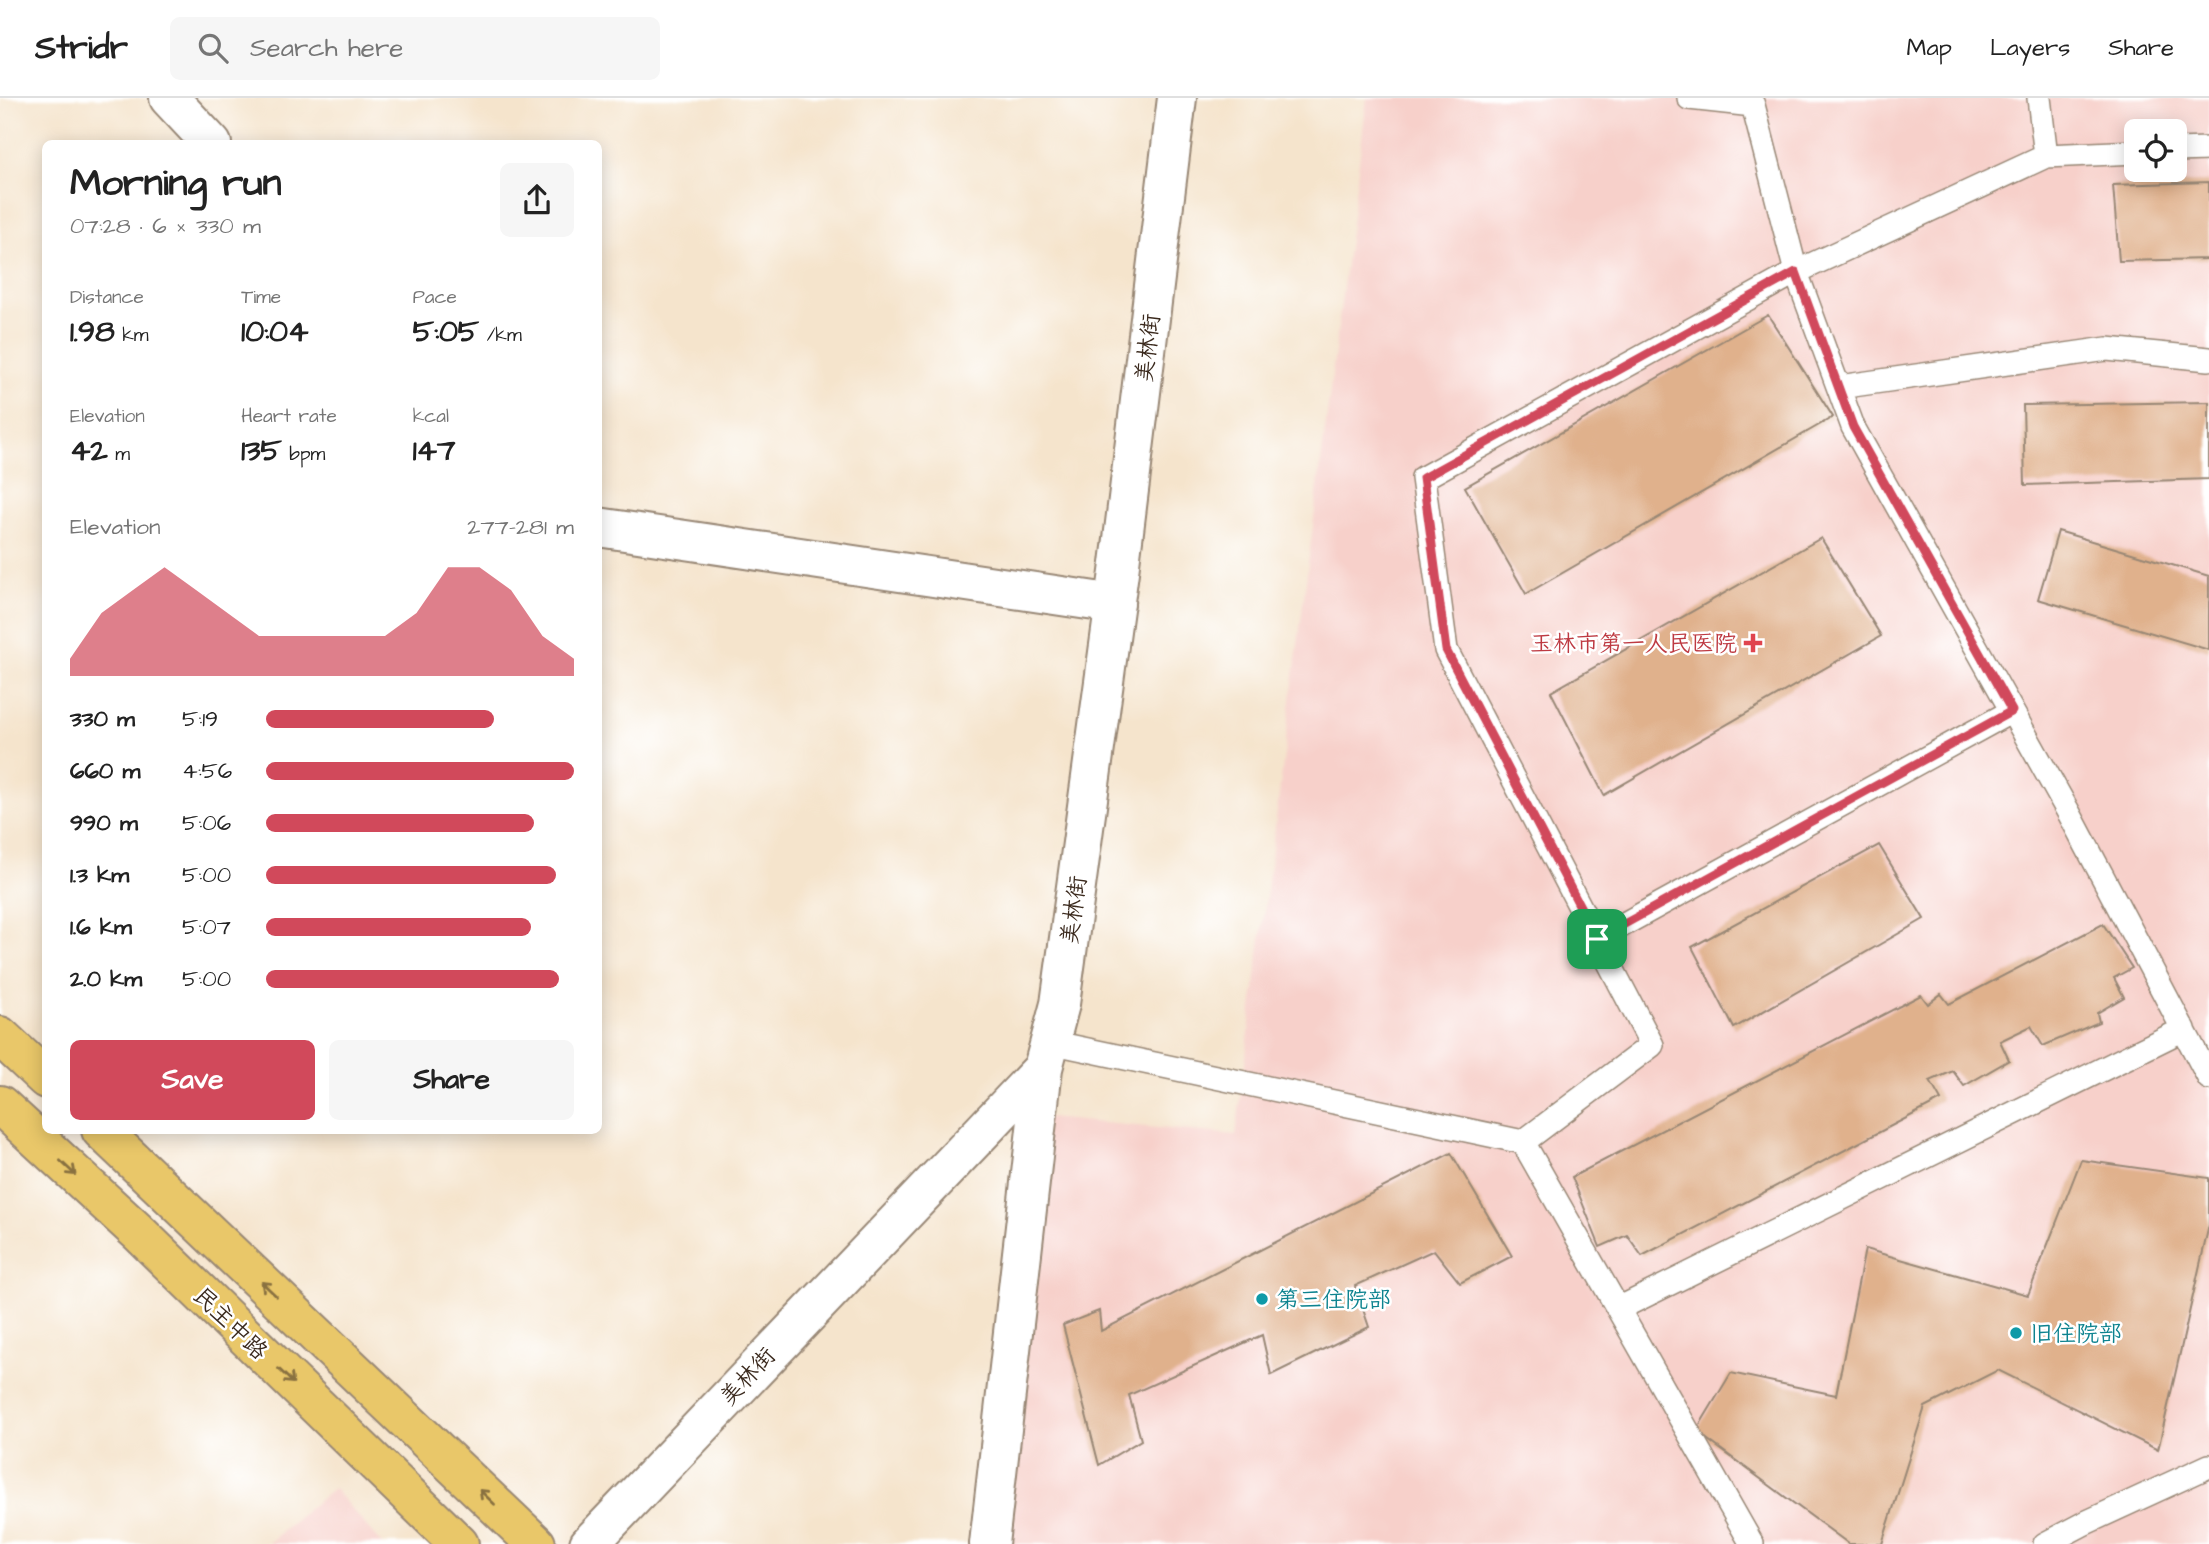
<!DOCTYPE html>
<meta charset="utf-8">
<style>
:root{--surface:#fff;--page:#f6f6f6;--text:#222;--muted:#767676;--line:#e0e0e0;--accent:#d1495b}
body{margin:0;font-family:"Architects Daughter","LXGW WenKai TC",sans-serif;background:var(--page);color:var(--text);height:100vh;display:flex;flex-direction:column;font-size:26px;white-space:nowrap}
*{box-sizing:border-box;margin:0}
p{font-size:23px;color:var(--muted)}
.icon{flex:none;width:38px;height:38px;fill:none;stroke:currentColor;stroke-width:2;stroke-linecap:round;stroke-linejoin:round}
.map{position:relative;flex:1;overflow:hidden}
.side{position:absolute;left:42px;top:42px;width:560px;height:994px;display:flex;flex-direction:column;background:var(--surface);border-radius:10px;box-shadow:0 4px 18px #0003}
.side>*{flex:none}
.buttons{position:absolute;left:2124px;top:21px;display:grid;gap:14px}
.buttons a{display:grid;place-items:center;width:63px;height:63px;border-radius:10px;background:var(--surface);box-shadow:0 4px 18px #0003;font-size:35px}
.pin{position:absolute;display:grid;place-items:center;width:60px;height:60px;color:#fff;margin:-30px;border-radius:14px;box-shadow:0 4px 10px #0006}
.round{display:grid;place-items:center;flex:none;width:74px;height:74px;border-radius:10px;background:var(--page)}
.headline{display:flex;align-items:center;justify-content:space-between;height:119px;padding:0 28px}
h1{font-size:38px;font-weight:800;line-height:52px}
.metrics{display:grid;grid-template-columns:repeat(3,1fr);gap:10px;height:119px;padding:7px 28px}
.metrics div{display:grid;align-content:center}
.metrics b{font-size:30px;font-weight:800}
.metrics small{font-size:19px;font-weight:400}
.metrics p{font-size:19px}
.chart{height:196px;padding:14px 28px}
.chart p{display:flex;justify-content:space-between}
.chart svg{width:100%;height:126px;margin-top:7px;fill:var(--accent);opacity:.7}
.action{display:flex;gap:14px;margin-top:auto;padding:14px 28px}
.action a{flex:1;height:80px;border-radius:10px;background:var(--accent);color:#fff;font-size:28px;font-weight:800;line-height:80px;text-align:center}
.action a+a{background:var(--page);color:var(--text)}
ul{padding:0 28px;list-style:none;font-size:23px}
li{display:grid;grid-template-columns:112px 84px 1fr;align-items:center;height:52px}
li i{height:18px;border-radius:9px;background:var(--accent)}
header{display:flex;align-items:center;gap:42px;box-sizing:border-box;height:98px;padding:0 35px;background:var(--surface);border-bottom:2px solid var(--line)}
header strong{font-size:33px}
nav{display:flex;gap:38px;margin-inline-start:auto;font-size:24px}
.search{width:490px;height:63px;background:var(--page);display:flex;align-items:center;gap:18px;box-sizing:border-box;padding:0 24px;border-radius:10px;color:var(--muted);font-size:26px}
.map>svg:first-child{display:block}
</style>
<header>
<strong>Stridr</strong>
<div class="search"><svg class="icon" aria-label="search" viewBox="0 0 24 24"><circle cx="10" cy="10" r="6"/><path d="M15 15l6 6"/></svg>Search here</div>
<nav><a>Map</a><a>Layers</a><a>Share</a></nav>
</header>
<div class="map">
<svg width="2209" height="1446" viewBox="0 0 2209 1446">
<rect width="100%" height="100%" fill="#fff"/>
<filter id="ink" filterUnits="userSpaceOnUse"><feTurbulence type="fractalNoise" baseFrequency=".0143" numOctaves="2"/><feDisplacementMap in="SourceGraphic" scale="14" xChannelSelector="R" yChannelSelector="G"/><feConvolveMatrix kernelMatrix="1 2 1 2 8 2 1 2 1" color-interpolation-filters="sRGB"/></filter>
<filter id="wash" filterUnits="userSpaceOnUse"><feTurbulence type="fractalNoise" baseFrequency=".00686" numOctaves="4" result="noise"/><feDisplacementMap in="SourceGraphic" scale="28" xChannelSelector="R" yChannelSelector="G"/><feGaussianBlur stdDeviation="1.57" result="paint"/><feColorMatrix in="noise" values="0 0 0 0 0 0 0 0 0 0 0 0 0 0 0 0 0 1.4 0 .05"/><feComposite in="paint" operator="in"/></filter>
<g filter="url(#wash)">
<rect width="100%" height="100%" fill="#f5e4cc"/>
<!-- built -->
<path fill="#f7d0ca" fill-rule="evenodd" d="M1367,0h842v1446h-1220l48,-427 199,18zM2137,33h38v39h-38z
M333,1390l49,56h-115z"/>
<g id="blocks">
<!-- building -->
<path fill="#e0b18c" d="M2209,84v77l-90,2 -6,-76z
M1768,217l65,102 -307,177 -61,-107z
M2209,304v77l-184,6 -2,-80z
M2058,433l151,45v74l-171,-51z
M1821,440l60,98 -277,159 -53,-103z
M1879,747l45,74 -190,109 -42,-81z
M2103,826l29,44 -18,10 10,19 -27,16 2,9 -56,24 -12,-20 -31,15 9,19 -45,26 -11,-15 -23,10 11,19 -299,156 -15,-21 -27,12 -28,-70 349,-182 7,9 13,-10 8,10z
M1451,1055l61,103 -52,27 -26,-33 -79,36 14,41 -98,48 -9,-40 -133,60 12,45 -42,25 -36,-140 36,-14 2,20z
M2081,1062l128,18v47l-51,225 -160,-80 -73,37 -43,137h-33l-153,-113 35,-58 105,22 29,-146 163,46z"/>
</g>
</g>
<g filter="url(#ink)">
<use href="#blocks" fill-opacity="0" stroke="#988775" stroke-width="2"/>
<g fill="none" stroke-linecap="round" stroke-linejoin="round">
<defs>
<path id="service" d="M2039,0l7,58 -250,116 57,155 216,386 140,265
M2175,52l34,-1
M2046,58l91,-4
M1839,289l268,-38 102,10
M1597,841l415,-228
M1050,944l473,100 229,402
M1523,1044l129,-97 -206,-395 -23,-172 373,-206 -43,-167 -64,-7
M1618,1211l566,-280
M2045,1446l38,-20 126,-58"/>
<path id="minor" d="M169,0l43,46
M598,429l517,77
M589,1446l454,-476 17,-64 59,-432 58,-474
M989,1446l54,-476"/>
<path id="primary" d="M0,938l46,43
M0,1007l138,127 321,312
M101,1032l435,414"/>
</defs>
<!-- service casing -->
<use href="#service" stroke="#988775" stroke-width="26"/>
<!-- minor casing -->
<use href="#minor" stroke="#988775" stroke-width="42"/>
<!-- primary casing -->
<use href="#primary" stroke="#988775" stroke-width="42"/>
<!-- service -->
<use href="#service" stroke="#fff" stroke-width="23"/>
<!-- minor -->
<use href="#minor" stroke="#fff" stroke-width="38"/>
<!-- primary -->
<use href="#primary" stroke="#e9c769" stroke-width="38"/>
</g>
<!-- one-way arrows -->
<defs><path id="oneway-shaft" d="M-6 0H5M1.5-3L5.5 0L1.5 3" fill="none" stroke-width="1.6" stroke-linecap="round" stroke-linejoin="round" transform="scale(1.75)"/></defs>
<g stroke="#897140">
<use href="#oneway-shaft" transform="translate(68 1070) rotate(43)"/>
<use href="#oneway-shaft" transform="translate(269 1191) rotate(-136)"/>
<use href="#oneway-shaft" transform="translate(286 1278) rotate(44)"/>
<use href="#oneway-shaft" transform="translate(487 1399) rotate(-136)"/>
</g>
</g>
<g fill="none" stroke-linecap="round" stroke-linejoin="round" filter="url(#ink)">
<defs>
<path id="route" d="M1796,174l57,155 159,284 -415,228 -151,-289 -23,-172z"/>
</defs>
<!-- route casing -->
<use href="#route" stroke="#fff" stroke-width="14"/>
<!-- route -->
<use href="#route" stroke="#d1495b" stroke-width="9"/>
</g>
<!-- markers -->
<path fill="#e0444e" stroke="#fff" stroke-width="2.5" d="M1749.5 534.5h7v7h7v7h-7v7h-7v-7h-7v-7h7z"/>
<g fill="#0f9aa8" stroke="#fff" stroke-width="2.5">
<circle cx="1262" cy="1201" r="7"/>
<circle cx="2016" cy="1235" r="7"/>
</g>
<g text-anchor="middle" stroke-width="5" stroke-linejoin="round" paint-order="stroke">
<!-- street labels -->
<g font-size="23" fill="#3b2a1e" stroke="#fff">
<text transform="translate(1147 250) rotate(-83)" y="8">美林街</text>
<text transform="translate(1073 812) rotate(-82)" y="8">美林街</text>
<text transform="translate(231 1225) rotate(44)" y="8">民主中路</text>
<text transform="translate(747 1278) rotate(-47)" y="8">美林街</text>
</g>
<!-- health labels -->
<g font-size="23" fill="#be3a42" stroke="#fff" text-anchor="end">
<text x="1737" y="553">玉林市第一人民医院</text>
</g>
<!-- culture labels -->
<g font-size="23" fill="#0d838f" stroke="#fff" text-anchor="start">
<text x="1276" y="1209">第三住院部</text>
<text x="2030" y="1243">旧住院部</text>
</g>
</g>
</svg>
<div class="buttons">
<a><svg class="icon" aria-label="locate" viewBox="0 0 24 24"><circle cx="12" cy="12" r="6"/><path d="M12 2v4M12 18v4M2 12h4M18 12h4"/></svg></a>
</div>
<div class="pin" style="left:1597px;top:841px;background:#1e9e55"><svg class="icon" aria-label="arrive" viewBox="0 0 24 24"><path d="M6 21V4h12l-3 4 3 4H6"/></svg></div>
<section class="side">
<div class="headline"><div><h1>Morning run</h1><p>07:28 · 6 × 330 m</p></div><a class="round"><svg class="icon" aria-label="share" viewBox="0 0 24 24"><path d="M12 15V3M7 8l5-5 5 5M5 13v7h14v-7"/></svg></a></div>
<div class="metrics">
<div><p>Distance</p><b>1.98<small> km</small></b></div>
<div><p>Time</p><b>10:04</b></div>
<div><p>Pace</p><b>5:05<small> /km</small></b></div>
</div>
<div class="metrics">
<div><p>Elevation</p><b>42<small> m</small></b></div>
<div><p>Heart rate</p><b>135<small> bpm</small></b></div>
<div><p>kcal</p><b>147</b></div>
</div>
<div class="chart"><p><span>Elevation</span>277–281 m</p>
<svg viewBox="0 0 160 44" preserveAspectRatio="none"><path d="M0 44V38L10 22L20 14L30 6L40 14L50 22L60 30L70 30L80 30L90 30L100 30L110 22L120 6L130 6L140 14L150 30L160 38V44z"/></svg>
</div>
<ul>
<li><b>330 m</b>5:19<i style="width:74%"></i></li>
<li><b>660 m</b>4:56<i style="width:100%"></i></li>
<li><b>990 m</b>5:06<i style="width:87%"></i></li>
<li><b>1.3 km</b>5:00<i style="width:94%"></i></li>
<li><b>1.6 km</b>5:07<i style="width:86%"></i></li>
<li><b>2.0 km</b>5:00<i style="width:95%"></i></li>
</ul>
<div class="action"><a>Save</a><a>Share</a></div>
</section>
</div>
